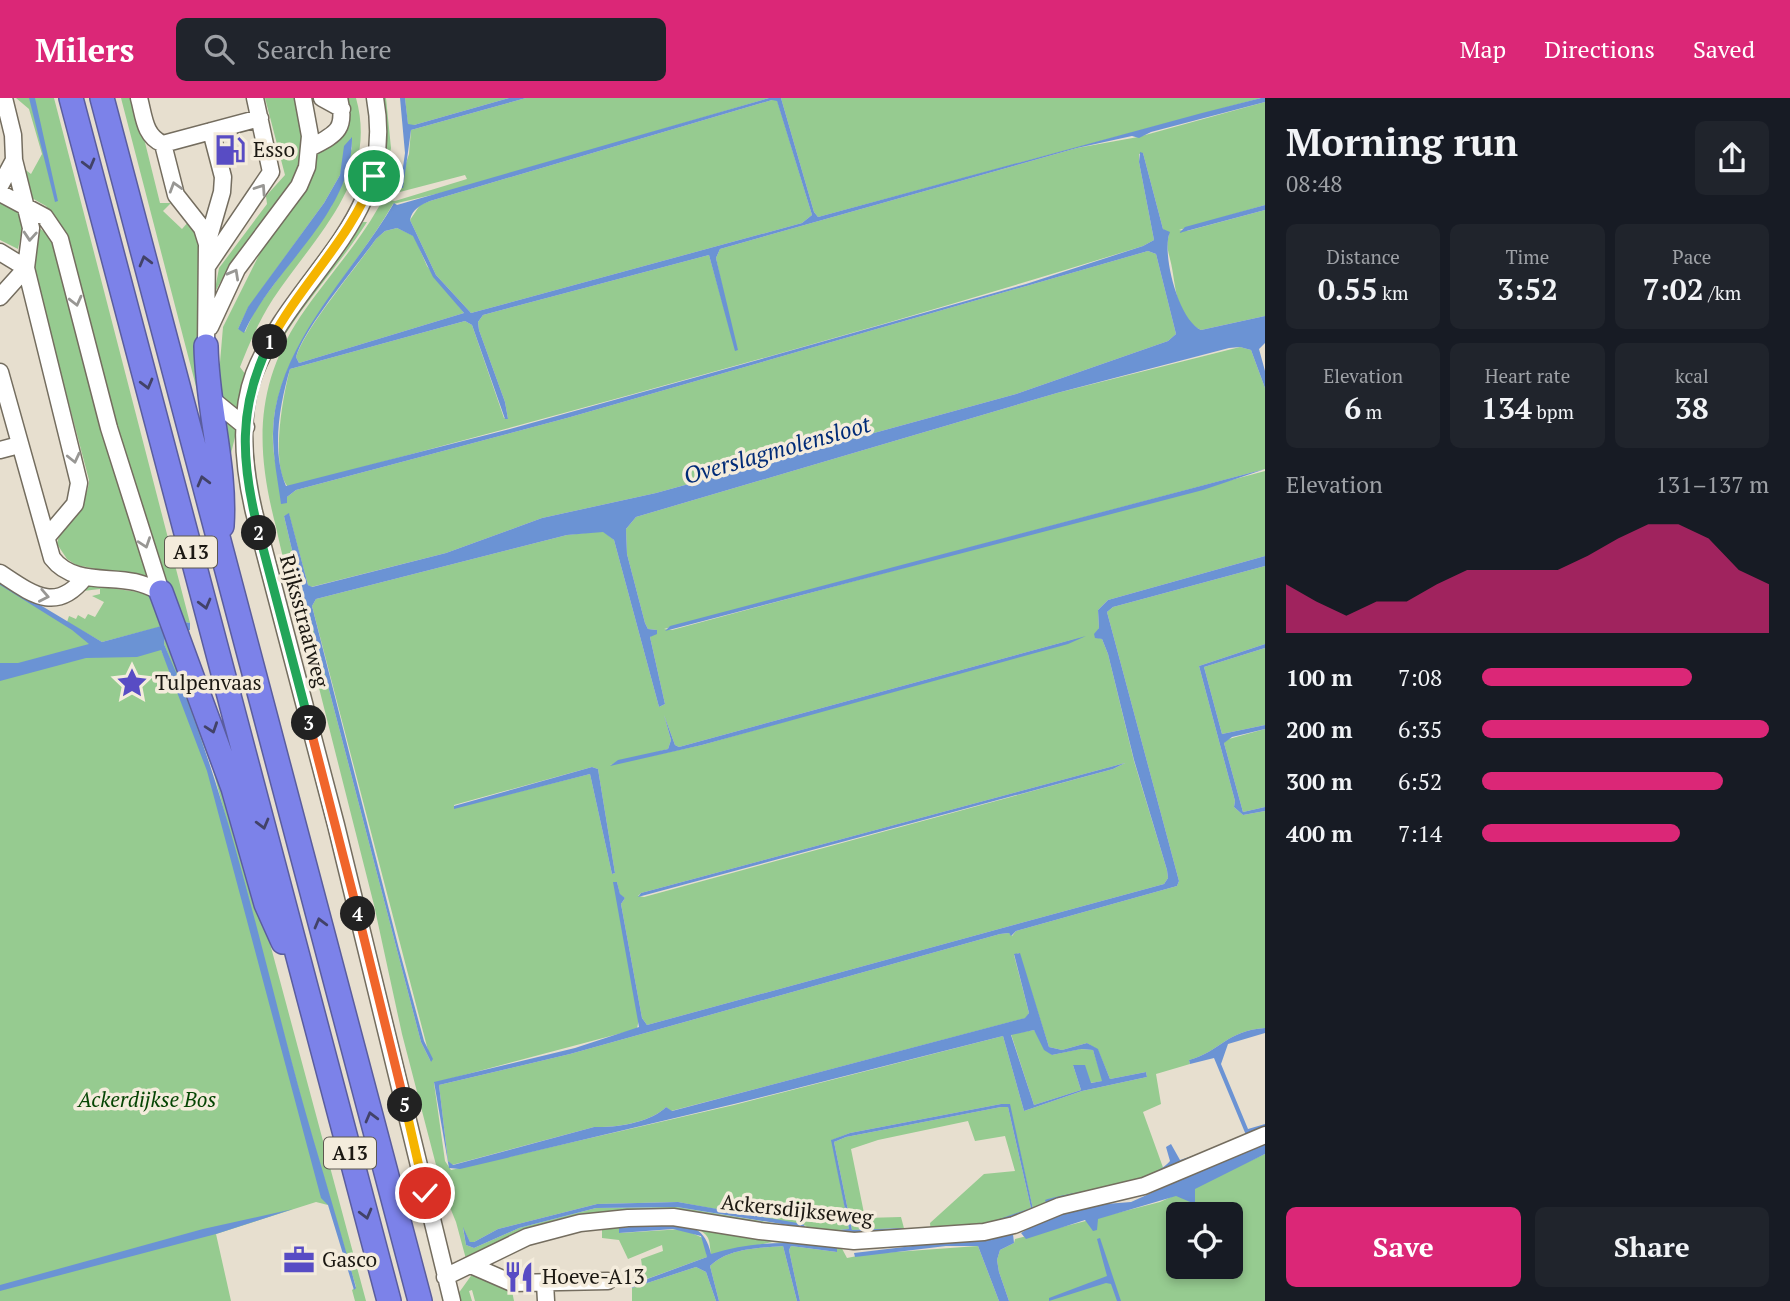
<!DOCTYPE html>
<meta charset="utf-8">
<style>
:root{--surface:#171b24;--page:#20242c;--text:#f1f3f6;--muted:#9ea1a6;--accent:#db2777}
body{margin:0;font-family:"PT Serif",serif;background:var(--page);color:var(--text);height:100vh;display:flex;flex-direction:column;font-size:26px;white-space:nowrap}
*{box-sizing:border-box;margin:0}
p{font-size:23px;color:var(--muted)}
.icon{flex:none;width:38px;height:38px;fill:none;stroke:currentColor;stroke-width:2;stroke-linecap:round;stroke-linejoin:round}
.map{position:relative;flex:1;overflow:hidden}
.details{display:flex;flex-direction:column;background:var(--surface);width:525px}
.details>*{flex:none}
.buttons{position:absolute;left:1166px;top:1104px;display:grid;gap:14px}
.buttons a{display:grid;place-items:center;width:77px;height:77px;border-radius:10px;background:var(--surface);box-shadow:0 4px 10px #0003;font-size:35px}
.pin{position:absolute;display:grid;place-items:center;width:60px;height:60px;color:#fff;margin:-30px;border:4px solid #fff;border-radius:50%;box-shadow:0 2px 7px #0007}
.km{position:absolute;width:35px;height:35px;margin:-18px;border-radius:50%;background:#222;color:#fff;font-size:19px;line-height:35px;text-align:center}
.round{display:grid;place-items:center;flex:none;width:74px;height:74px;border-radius:10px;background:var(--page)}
.summary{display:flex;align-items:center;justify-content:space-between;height:119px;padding:0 21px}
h1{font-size:38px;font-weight:700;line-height:52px}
.metrics{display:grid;grid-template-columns:repeat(3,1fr);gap:10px;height:119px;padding:7px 21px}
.metrics div{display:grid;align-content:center;border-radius:10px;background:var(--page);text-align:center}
.metrics b{font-size:30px;font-weight:700}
.metrics small{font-size:19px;font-weight:400}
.metrics p{font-size:19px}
.chart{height:196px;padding:14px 21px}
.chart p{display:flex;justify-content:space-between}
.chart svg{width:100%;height:126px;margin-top:7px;fill:var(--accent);opacity:.7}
.button{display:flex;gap:14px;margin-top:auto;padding:14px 21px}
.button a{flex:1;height:80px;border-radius:10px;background:var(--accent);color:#fff;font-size:28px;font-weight:700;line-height:80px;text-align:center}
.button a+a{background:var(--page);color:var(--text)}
ul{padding:0 21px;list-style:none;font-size:23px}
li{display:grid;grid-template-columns:112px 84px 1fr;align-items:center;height:52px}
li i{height:18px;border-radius:9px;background:var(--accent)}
header{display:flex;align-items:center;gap:42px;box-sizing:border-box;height:98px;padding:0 35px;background:var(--accent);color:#fff}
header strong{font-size:33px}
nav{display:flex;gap:38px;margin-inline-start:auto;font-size:24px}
.search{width:490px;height:63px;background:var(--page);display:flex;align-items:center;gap:18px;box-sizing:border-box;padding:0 24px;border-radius:10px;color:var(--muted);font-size:26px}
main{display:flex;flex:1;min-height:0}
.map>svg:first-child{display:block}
</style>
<header>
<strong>Milers</strong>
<div class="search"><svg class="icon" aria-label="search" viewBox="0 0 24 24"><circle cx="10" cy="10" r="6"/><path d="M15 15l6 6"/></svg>Search here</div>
<nav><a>Map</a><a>Directions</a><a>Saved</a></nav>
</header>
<main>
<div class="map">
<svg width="1265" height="1203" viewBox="0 0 1265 1203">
<rect width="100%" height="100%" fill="#e7dfcf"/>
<!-- green -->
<path fill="#96cb90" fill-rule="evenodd" d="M16,0h38l136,525 -10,-2 -38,-97 -83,-299 -13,-19 -16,-9 -7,-29 8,6 11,-20 -13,-45z
M121,0h13l26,105h11l-8,8 19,18 7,-8 11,19 5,181z
M265,0h34c2,13 7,29 7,42 -1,55 -70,103 -92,155l5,-27 48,-64 -1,-8 19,-21z
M343,0h13c23,82 -42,139 -83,201 -14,22 -24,45 -33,68l9,12 -22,91 -8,-96 4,-47 39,-78 46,-66 8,-32 17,-10zM351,40l1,10 -21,59 -76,103 -10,22 -7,-3 10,-21 76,-105 16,-28z
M381,0h5l5,50 -9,44 -5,-5 8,-48z
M405,0h104l-95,27h-6z
M526,0h243l-307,90 -69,16c-50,87 -159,183 -106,293l9,-7 271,-72 581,-167 8,3 20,80 -8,7 -152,53 -360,99 -114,25 -96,35 -135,34 -3,-2 -19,-71 -5,2 16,68 -5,10c-9,-21 -14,-44 -19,-67 -20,-77 -22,-140 24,-210 27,-40 60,-74 83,-118l12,2 72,-22 -2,-4 -69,18 13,-39 2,-24z
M781,0h480l-443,119 -4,-5z
M772,2h5l35,115 -10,8 -331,90 -35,-38 -26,-55 10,-15 10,-4z
M1265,4v103l-86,25 8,1 78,-21v106l-64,14c-24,-11 -25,-40 -29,-62 -2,-12 -7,-21 -3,-33l-6,-6 -20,-76 -4,1v8l15,78 -11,6c-282,88 -569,165 -855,241 -18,-21 -5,-92 2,-118l175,-48 7,4 32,93 4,1 -3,-17 -26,-72 -1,-8 5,-7 226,-60 27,96 -20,-93 4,-9 357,-101 61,-11z
M0,104l19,10 4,14 -5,23 -18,-9z
M363,124h4c-28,44 -64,81 -90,126l-3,-1z
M39,130l16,11 99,341 -78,-15 -9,-6 -10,-15c5,-26 31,-37 32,-64l-55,-209z
M397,130l17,8 13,30 37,47 -165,50 -3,-6c9,-29 60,-89 80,-118l9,-8z
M1240,249l11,3 14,38v81l-601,160 8,1 593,-159v85l-157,44 -10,10 1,18 -4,9 7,2 6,15 26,107 33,109 1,8 -4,6 -517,141 -5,-7 -21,-114 4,-6 -5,-3 -3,-13h-3l25,136 -2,11 -203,54 11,78 6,9 283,-65 269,-69 21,75 58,-20 65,-14 -1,-5 -36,7 -12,-29 -11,-7 -25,7 -13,-3 -30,-94 -5,2 15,58 -3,5 -355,93 -5,-4c-14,15 -51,21 -72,20l-142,38 -4,-4 -9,-76 131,-31 430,-120 9,-1 3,3 4,-5 161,-45 2,-5 -72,-269 6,-5 152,-41v78l-66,22 36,135 -1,6 9,8 22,-4v217c-39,3 -44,23 -76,32l1,4 -34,10 5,30 -18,8 22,61 -51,17 -57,13 -45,20 -30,7 -51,3 -1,-10 54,-49 31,-3 -10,-35 -30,5 -7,-20 -90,19 -27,9 14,69 36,-1 4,15 -3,4 -43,3 -29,-3 -5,-5 -13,-2c-22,12 -117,-15 -149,-16 -46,-1 -95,5 -138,21 -18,7 -40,26 -59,25l-10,-37 -14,-34 -40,-154 -28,-129 -75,-296 7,-1 3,5 112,429 10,20 -119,-456 4,-7 251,-64 36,-4 11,9 45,167 6,-3 -15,-67 7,-7 -9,-1 -3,-6 -18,-69 -1,-25 10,-12 421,-124zM1086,538l-384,109 -93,20 59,-16 3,-9 -7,-25 11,30 4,2zM1125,665l-12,6 -469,128 -6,-1 3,-3zM592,669l6,2 17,104 -3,1 -22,-100 -136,34v-3zM1001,1006h8l24,105 -34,15 -56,5 56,-8 32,-13 -23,-101h-7l-155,30 -12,5 18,88 50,-2 -1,4 -42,3 -30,-4 20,-2 -17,-89 18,-7zM678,1104l129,24 -5,2 -125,-21 -81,1 -77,20 -45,20 -8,-3 -3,-17 7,14h4l24,-13 99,-25z
M0,485l90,55 13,13 55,-8 41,94 129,468 -12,-3 -103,33 3,-1 15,67h-231z
M87,487l59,8 9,5 16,26 -69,18 -35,-20 2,-6 7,3 2,-4 7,4 3,-5 7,3 9,-15 -12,-6 8,-2v-5l-17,2z
M169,537l67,182 130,484h-11l-3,-11 4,-3 -51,-174 -92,-343 -49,-126 1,-7z
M1265,550v77l-43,9 -18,-67z
M1265,631v78l-22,5 -19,-69 1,-3z
M1034,932l18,25 28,-6 13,1 10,31 -13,2 -17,-18 8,25 -47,15 -23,-71z
M1265,1056v147h-256l-10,-29 -2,-12 3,-10 14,-7 1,-4 145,-37zM1178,1116h52v53h-52z
M663,1121l176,24 8,15 20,-4 111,-8 21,55h-199l-11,-51 2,-4 46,6v-4l-65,-6 -61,13c-1,-6 -1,-13 -3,-17 -11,-21 -70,-12 -89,-10l1,5 63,-4 22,10 2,18 -63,23 -3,-21 22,-8 -1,-6 -34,14 -9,-19 -17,-2v-15z
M783,1148l14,55h-78l-9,-35c18,-18 49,-18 73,-20z
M696,1169l10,5 10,29h-84v-13z
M473,1175l39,18 2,10h-39l-3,-11 -3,1 3,10h-12l-2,-7z"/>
<!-- water -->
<path fill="#6b93d4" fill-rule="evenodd" d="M29,0h6l23,103 -3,1z
M400,0h5l3,26 6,1 95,-27h17l-115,32 -8,58h-3l5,-35z
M769,0h12l33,114 4,5 384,-104 59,-15h4v4l-114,30 -12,6 -7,-2 -55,12 -357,101 -4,9 22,92 -3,1 -26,-96 -226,60 -5,7 1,8 26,72 3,17h-3l-33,-94 -7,-4 -175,48c-10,34 -19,82 -4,117l224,-57 230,-64 286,-81 117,-38 11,-6 -15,-78 1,-10 3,1 20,76 7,3c-9,19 8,88 31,98l64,-14v27l-6,6 6,22v17l-14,-38 -11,-3 -11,1 -172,45 -421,124 -10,12 1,25 18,69 3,6 9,1v4l-7,3 15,67 -6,3 -45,-167 -11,-8 -36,3 -251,64 -4,7 87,343 25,92 9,18 -2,3 -10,-20 -112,-429 -3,-5 -7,1 -4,-15 5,-10 -16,-68 5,-3 19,72 4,2 134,-34 96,-35 114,-25 360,-99 152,-53 8,-7 -20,-80 -8,-3 -581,167 -271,72 -9,7v6l-6,1c-3,-23 -8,-46 -8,-70 1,-87 79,-159 121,-231l3,2zM772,2l5,1 35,114 -10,8 -331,90 -35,-38 -26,-55c2,-11 11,-15 20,-19zM397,130l16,8 20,41 31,36 -165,50 -3,-6c8,-29 60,-90 80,-118l9,-8z
M352,39c1,77 -78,129 -108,196l-6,-4 10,-22 76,-104 16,-28 4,-29z
M1265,107v5l-86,23 6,-6z
M1265,371l-62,21 -538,141 5,-5z
M1265,458v10l-152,41 -6,5 72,269 -2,5 -161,45 -5,5 -2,-3 -9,1 -430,120 -131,31 9,76 5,4 141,-38c22,1 58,-5 72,-20l6,4 353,-93 4,-5 -15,-59 6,-1 29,94 13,3 25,-7 11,6 12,30 36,-7 1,5 -65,14 -58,20 -21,-75 -269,68 -274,65 -11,-1 -15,-86 141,-34 64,-21 -26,-145h4l3,12 5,4 -4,6 21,114 5,7 517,-141 4,-6 -1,-8 -33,-110 -26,-106 -6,-15 -7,-1 -1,-4 5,-6 -1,-18 10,-10zM1034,932l10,20 8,5 29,-6 12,1 9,31 -11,2 -6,-18h-12l8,25 -47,15 -23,-70z
M0,483l102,61 78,-21 10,2v7l-25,7 -1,7c58,132 90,275 127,415 20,77 45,153 65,229l-2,2 -26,-85 -7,-7 -114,-427 -46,-121 -24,7 -51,1 -86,23v-18h18l71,-19 -17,-14 -72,-45z
M1086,538l-18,8 -366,101 -92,21 8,-6 50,-11 3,-9 -7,-25 11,30 4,2z
M1265,546v4l-61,19 18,67 43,-9v4l-33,8 -8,6 19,69 22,-5v4l-22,4 -9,-8 1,-6 -36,-135z
M1125,665l-12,6 -475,128 3,-4z
M592,669l6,2 17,104 -3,1 -22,-100 -136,35v-3z
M1265,930v5l-37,11 -7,20 27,65 17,-5v4l-19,7 -32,-77 -24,6 -1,-4c32,-9 37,-29 76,-32z
M1001,1006h9l23,105 -24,11 -27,5 49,-17 -23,-101h-7l-155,30 -12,5 18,88 50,-2 -1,4 -42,3 -30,-4 20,-2 -18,-89 19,-7z
M1265,1044v12l-70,35v15l-19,-8 -78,23 -1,11 -4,1 -8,-11 -59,19 -5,-6 24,-15 48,-13 38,-3z
M1171,1046l9,16 24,-8 -69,31 -88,22 -2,-5c30,-10 107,-16 125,-39l-4,-14z
M678,1104l125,22 3,4 -129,-21 -81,1 -77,20 -45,20 -8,-3 -3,-18 7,15h4l24,-13 99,-25z
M293,1111l-77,25 -216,57v-6l203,-56z
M653,1127c30,-1 51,-3 58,29 43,-13 83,-14 126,-6v4l-46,-6 -2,4 11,51h-3l-14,-55c-24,2 -55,2 -73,20l9,35h-3l-10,-29 -10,-5 -64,21 -1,-3 76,-28 -6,-21 -28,-7 -54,4v-5z
M1013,1136l1,9 -14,7 -3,10 2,12 10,29h-10l-21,-55h-32l-91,11 -1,-4z
M1100,1140l21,63h-4l-6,-17 -5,-1 -57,18v-3l58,-22 -10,-37z"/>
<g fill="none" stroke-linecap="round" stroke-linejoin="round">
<defs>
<path id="minor" d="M4,0l9,37 1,25 17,68 -5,40 53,215 -4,21 -28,33
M139,0c5,18 5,38 24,46l13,51 26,33 5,16 -1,102
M322,0l20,11
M375,0c23,123 -81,174 -121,276 -16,43 -10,95 0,138l82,313 116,476
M163,46l97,-26
M310,50c26,-14 37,-18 29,-50
M0,88l14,-26
M0,95l45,24 15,22 49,189 52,164
M207,146l15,-52 1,-15 -12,-46
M0,154l26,16 -26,29
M208,167l63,-93 -16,-74
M210,229l27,-58 62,-83 8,-19 3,-31 -7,-38
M0,274l52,186c20,26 54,18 83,24 9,2 18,6 26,10
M208,298l38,31
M0,352l19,-5
M0,475c32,21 56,41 85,4
M473,1168l39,17 96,-2
M445,1179l82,-40 53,-14 48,-5 45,-1 87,14 94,10 130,-9 30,-7 46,-19 84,-20 121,-51
M545,1185l1,18"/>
<path id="highway" d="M71,0l318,1203
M102,0l318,1203
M206,248c1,61 20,120 16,180
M161,494l72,196 33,116 17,38"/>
</defs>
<!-- minor casing -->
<use href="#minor" stroke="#746d5f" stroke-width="19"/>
<!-- highway casing -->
<use href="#highway" stroke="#5a5d9e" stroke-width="26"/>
<!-- minor -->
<use href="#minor" stroke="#fff" stroke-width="16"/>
<!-- highway -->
<use href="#highway" stroke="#7c82e9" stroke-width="23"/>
</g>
<!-- one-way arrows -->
<defs><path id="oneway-chevron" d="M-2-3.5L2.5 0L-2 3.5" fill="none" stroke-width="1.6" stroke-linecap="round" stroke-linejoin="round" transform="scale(1.75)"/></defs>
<g stroke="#424268">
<use href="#oneway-chevron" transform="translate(89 66) rotate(75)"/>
<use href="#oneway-chevron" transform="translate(145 163) rotate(-105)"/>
<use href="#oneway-chevron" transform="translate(147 286) rotate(75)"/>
<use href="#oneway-chevron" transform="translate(203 383) rotate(-105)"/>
<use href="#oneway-chevron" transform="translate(205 506) rotate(75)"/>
<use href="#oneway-chevron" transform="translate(212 630) rotate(71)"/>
<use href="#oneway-chevron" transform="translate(263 726) rotate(75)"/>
<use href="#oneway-chevron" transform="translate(320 825) rotate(-105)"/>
<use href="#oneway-chevron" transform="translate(371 1019) rotate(-105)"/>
<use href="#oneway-chevron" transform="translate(366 1116) rotate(75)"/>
</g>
<g stroke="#989794">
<use href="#oneway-chevron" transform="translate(175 89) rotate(-107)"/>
<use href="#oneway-chevron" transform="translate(261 91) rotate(-56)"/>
<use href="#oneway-chevron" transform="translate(30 138) rotate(94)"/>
<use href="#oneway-chevron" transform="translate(234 176) rotate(-61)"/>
<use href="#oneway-chevron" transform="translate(76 203) rotate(76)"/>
<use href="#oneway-chevron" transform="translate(74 360) rotate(77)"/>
<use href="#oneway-chevron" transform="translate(145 445) rotate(71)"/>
<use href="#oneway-chevron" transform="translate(44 498) rotate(11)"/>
</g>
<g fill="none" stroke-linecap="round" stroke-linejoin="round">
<defs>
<path id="split-1" d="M270,244c31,-59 81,-103 104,-166"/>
<path id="split-2" d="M259,435c-18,-69 -22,-126 11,-191"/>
<path id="split-3" d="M259,435l50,190"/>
<path id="split-4" d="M309,625l49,191"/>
<path id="split-5" d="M358,816l47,191"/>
<path id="split-6" d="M405,1007l20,88"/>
</defs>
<!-- split-1 casing -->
<use href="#split-1" stroke="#fff" stroke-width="14"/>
<!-- split-2 casing -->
<use href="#split-2" stroke="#fff" stroke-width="14"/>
<!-- split-3 casing -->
<use href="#split-3" stroke="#fff" stroke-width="14"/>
<!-- split-4 casing -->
<use href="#split-4" stroke="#fff" stroke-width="14"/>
<!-- split-5 casing -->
<use href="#split-5" stroke="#fff" stroke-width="14"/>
<!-- split-6 casing -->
<use href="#split-6" stroke="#fff" stroke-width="14"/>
<!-- split-1 -->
<use href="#split-1" stroke="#f5b400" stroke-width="9"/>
<!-- split-2 -->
<use href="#split-2" stroke="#22a559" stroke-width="9"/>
<!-- split-3 -->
<use href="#split-3" stroke="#22a559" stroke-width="9"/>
<!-- split-4 -->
<use href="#split-4" stroke="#f0652b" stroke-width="9"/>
<!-- split-5 -->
<use href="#split-5" stroke="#f0652b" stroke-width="9"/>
<!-- split-6 -->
<use href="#split-6" stroke="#f5b400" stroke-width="9"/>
</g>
<!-- icons -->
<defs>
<symbol id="fuel-bare" viewBox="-9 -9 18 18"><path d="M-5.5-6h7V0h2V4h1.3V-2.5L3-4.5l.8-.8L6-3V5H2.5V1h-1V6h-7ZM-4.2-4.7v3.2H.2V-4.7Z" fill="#584cc4" stroke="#f4ecdc" stroke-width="2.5" paint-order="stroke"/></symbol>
<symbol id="sight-bare" viewBox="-9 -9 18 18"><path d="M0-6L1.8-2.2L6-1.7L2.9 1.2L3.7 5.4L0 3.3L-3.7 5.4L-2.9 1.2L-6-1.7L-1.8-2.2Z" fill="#584cc4" stroke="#f4ecdc" stroke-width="2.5" paint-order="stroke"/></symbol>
<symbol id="office-bare" viewBox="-9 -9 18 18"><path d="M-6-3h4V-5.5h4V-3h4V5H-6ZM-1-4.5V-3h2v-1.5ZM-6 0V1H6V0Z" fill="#584cc4" stroke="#f4ecdc" stroke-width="2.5" paint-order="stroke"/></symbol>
<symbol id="restaurant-bare" viewBox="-9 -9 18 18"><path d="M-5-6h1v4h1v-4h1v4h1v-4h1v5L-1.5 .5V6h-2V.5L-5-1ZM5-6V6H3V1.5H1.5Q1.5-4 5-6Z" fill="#584cc4" stroke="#f4ecdc" stroke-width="2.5" paint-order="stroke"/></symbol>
</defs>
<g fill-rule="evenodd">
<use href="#fuel-bare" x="208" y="30" width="44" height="44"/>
<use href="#sight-bare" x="110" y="563" width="44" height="44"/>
<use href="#office-bare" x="277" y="1140" width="44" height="44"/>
<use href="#restaurant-bare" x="497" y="1157" width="44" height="44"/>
</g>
<g text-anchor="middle" stroke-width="7" stroke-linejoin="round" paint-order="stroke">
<!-- shield labels -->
<g fill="#f4ecdc" stroke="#5c584f" stroke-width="2">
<rect x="165" y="438.5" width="52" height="31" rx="5"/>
<rect x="324" y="1039.5" width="52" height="31" rx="5"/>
</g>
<g font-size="19" font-weight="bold" fill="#1b1812">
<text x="191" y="461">A13</text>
<text x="350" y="1062">A13</text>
</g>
<!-- poi labels -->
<g font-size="21" fill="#1b1812" stroke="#f4ecdc" text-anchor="start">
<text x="253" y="59">Esso</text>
<text x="155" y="592">Tulpenvaas</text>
<text x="322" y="1169">Gasco</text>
<text x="542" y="1186">Hoeve-A13</text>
</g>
<!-- street labels -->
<g font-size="21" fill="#1b1812" stroke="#f4ecdc">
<text transform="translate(304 523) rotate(75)" y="7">Rijksstraatweg</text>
<text transform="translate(797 1112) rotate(6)" y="7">Ackersdijkseweg</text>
</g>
<!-- park labels -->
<g font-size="21" font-style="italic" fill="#064504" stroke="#f4ecdc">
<text x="147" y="1009">Ackerdijkse Bos</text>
</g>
<!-- water labels -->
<g font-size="23" font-style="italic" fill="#002b77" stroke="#f4ecdc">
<text transform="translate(777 352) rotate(-16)" y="8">Overslagmolensloot</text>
</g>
</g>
</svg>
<div class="buttons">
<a><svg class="icon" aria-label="locate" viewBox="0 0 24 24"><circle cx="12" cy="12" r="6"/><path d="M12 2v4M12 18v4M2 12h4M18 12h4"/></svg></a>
</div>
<div class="pin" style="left:374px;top:78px;background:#1e9e55"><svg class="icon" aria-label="arrive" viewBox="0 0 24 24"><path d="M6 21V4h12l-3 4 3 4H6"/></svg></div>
<div class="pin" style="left:425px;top:1095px;background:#d93025"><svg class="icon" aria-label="check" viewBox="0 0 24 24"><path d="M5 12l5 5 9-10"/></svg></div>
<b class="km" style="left:270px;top:244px">1</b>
<b class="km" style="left:259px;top:435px">2</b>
<b class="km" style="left:309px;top:625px">3</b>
<b class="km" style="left:358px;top:816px">4</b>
<b class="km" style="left:405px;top:1007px">5</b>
</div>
<section class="details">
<div class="summary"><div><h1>Morning run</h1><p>08:48</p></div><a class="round"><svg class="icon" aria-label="share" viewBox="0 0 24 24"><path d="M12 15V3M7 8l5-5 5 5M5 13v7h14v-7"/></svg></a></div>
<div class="metrics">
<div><p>Distance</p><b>0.55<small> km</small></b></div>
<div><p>Time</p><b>3:52</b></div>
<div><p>Pace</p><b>7:02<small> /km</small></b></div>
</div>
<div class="metrics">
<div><p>Elevation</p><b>6<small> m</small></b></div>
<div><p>Heart rate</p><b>134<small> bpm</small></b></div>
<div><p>kcal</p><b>38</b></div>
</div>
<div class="chart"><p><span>Elevation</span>131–137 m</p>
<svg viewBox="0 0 160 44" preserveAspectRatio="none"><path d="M0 44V27L10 33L20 38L30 33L40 33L50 27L60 22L70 22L80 22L90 22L100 17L110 11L120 6L130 6L140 11L150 22L160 27V44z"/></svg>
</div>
<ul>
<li><b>100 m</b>7:08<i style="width:73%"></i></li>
<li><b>200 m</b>6:35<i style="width:100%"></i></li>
<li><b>300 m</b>6:52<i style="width:84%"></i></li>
<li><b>400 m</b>7:14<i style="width:69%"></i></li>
</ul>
<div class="button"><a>Save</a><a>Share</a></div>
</section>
</main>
